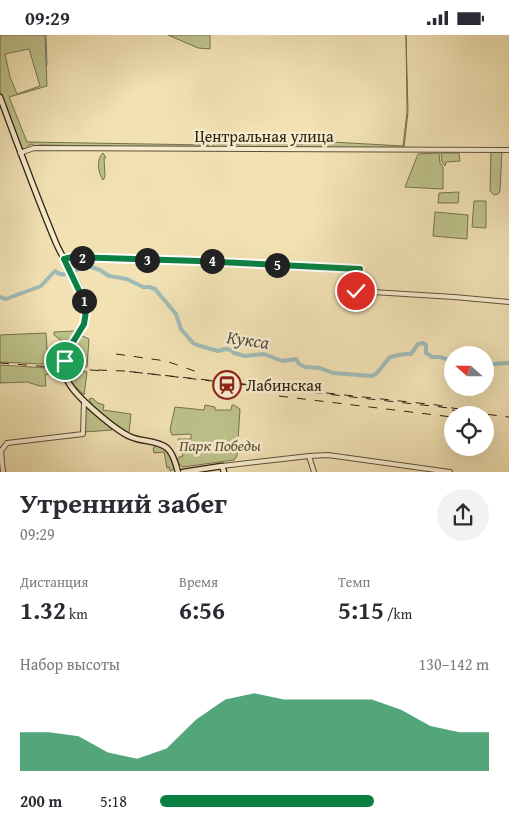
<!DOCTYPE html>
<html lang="ru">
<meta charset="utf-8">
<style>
:root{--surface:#fff;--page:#f2f2f3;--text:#2b2b33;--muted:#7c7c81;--accent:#0b8043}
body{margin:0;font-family:"Gentium Book Plus",serif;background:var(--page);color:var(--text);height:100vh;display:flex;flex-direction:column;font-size:19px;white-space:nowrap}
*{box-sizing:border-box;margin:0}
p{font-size:16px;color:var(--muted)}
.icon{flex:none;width:28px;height:28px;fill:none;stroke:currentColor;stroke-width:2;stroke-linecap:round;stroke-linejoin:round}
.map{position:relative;height:437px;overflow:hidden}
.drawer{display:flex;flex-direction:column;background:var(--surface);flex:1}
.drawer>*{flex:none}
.needle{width:32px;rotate:291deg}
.tools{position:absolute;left:444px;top:311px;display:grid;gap:10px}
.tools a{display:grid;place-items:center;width:50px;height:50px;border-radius:50%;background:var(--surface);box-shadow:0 5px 20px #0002;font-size:25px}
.pin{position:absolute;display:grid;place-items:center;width:42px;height:42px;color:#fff;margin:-21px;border:2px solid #fff;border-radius:50%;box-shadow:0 1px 5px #0007}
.km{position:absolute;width:25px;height:25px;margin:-12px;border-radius:50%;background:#222;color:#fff;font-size:14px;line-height:25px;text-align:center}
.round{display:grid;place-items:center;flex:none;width:52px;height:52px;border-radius:26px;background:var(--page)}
.overview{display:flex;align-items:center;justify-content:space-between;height:85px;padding:0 20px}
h1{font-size:28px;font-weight:700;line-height:38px}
.figures{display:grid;grid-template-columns:repeat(3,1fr);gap:8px;height:85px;padding:5px 20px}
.figures div{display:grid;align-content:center}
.figures b{font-size:25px;font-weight:700}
.figures small{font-size:14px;font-weight:400}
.figures p{font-size:14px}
.chart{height:140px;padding:10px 20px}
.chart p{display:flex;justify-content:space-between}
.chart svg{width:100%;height:90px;margin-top:5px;fill:var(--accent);opacity:.7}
ul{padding:0 20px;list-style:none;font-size:16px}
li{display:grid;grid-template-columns:80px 60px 1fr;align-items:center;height:38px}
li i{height:12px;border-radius:6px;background:var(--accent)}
.status{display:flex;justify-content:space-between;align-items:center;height:35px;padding:0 25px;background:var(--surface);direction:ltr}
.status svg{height:14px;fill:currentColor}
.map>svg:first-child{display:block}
</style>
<div class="status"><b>09:29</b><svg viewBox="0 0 49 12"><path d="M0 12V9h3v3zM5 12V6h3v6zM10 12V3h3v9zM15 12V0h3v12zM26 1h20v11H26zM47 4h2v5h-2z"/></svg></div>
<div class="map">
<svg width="509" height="437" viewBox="0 0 509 437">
<rect width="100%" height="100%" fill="#f1e1b3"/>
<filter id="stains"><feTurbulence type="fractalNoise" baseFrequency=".004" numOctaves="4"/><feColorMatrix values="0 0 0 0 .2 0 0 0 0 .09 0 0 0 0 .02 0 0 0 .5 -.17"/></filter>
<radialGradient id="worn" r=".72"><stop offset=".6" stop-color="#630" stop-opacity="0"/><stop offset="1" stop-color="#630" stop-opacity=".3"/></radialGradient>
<!-- green -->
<path fill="#bdc28a" stroke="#76714e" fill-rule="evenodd" d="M0,0h45l2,51 -38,11 18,45 182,3 -4,3 -165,-3 -5,2 -3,-3 -3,1 -2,4 -6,-1 -21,-56zM29,14l11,37 -23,8 -7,-17 -5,-23z
M168,0h42v14l-12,-1z
M406,0l2,77 -4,36 -189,-1 -2,-2 -1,-8 3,6 4,1h103l10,-2 71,4 4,-34z
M491,116h11l-2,40 -2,3 -4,1 -4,-4z
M103,118l3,5h-2l1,19 -2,3c-5,-7 -7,-21 0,-27z
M439,118l1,10 3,4v22l-38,-2 13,-33z
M441,118h18l1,8 -14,1 -1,4 -3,-4z
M459,157l-1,11h-20l1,-10z
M474,166h12v27l-14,-1z
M435,177l33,3 -1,24 -34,-3z
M74,296l1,3 -13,22v9l-62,-3v-27l46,-2 1,16h11l4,-8 -8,-6v-3z
M83,301l6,3 -2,28 -17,-1c-4,-10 3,-27 13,-30z
M0,330l62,4 -1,2 -16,4 1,11h-6l-13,-4 -27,1z
M70,334l17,3 -3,23 -13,-13 -4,-11z
M92,363l6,5 6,2 -1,5 28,4 -2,19c-11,-4 -35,-23 -40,-34z
M205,370l10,2v3h16l1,-5h2l6,4 -3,47 -3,4 -51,7 -4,-3 -2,-4 2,-3 4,-1 -5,-17h13v-5l-19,1 -2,-5 5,-23 29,3z
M87,372l24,20 1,3 -28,2 1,-22z
M157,410c11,3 18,14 17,24l-4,2 -1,-4 -2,1 -3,-16 -10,1 -1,-5z"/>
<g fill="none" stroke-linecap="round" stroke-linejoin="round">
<!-- stream -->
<path stroke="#727d75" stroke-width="1" d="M46,0l1,30"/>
<!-- river -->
<path stroke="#9fbbb7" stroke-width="4" d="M0,262l6,2 35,-13 14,-15c8,8 22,0 30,-6l15,5 9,6 18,3 16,8h6l6,2 21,25 5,15 12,14 4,2 21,6 7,-2 6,1 3,3 11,3 19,-2 18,7 14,-2 3,5 6,3 15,1 13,5 39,3 5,-3 13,-16c6,-1 15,-4 21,-3l7,-10 5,-1 3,2v8l6,4h8l12,4
M485,337l4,-2 2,-6 18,-1"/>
<defs>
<path id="tertiary" d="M20,118l14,-5 475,2
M64,224l8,-2 126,4 162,8 -4,22 98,6 55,5
M309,421l5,16
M222,431l87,-10 19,-1 122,17
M3,437l-2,-21 6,-8 76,-9 1,-33"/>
<path id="secondary" d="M0,62c18,49 36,98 56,146 9,21 26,42 30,66 5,27 -38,42 -16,76 9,14 46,46 61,52 11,5 26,3 36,11 6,5 9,16 11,24
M183,437l39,-6 2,6"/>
</defs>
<!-- tertiary casing -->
<use href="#tertiary" stroke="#60503a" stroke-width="6"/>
<!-- secondary casing -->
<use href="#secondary" stroke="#2f2011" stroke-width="7"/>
<!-- tertiary -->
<use href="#tertiary" stroke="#f6ecce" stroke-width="4"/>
<!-- secondary -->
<use href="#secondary" stroke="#f6ecce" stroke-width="4.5"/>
<!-- rail -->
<path stroke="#2f2011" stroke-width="1" stroke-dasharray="9 9" stroke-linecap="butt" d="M116,319l50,7 34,12
M0,328l104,8
M98,335l26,1 334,38 -21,-4 -313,-34
M279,361l173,21
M452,375l57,7"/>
</g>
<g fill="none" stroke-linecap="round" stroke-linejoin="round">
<defs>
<path id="route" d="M65,326l5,-14 14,-23 2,-13 -3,-12 -19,-40 8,-2 126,4 162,8 -4,22"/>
</defs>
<!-- route casing -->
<use href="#route" stroke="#fff" stroke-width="10"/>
<!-- route -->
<use href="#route" stroke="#0b8043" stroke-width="6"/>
</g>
<!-- icons -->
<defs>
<symbol id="station-ring" viewBox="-11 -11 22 22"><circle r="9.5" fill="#f6ecce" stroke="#8f2418" stroke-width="1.5"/><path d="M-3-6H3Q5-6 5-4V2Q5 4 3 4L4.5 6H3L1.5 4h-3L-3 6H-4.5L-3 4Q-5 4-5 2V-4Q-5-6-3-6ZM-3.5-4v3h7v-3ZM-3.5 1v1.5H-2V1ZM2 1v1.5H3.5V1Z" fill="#8f2418"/></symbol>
</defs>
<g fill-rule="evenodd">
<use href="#station-ring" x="211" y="334" width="32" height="32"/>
</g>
<g text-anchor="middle" stroke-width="5" stroke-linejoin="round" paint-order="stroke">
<!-- street labels -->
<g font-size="16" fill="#2f2011" stroke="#f6ecce">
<text x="264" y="107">Центральная улица</text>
</g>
<!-- poi labels -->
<g font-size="16" fill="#2f2011" stroke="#f6ecce" text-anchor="start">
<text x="246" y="356">Лабинская</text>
</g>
<!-- park labels -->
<g font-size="16" font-style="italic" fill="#5a5135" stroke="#f6ecce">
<text x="220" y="416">Парк Победы</text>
</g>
<!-- water labels -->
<g font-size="18" font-style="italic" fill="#514e43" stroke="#f6ecce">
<text transform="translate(248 305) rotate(8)" y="6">Кукса</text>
</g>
</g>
<rect width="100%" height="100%" filter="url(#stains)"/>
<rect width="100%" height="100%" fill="url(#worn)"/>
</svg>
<div class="tools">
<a><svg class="needle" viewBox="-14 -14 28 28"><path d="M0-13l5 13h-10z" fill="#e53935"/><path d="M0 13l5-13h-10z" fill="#7c7c81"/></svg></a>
<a><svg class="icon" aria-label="locate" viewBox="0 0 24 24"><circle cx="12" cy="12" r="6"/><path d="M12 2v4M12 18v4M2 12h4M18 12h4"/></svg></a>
</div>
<div class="pin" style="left:65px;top:326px;background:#1e9e55"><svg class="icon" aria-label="arrive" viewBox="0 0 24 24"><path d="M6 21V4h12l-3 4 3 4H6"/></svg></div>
<div class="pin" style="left:356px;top:256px;background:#d93025"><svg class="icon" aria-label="check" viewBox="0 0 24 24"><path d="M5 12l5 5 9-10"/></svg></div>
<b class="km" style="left:84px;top:266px">1</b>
<b class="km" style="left:82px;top:223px">2</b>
<b class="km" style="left:147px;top:225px">3</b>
<b class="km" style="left:212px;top:226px">4</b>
<b class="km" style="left:277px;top:230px">5</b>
</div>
<section class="drawer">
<div class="overview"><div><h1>Утренний забег</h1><p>09:29</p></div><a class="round"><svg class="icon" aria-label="share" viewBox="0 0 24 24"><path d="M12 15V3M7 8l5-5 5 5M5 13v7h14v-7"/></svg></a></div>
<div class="figures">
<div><p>Дистанция</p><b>1.32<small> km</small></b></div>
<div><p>Время</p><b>6:56</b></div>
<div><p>Темп</p><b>5:15<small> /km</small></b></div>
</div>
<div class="chart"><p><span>Набор высоты</span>130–142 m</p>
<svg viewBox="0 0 160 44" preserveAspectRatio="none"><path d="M0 44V25L10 25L20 27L30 35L40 38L50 33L60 19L70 9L80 6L90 9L100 9L110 9L120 9L130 14L140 22L150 25L160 25V44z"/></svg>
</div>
<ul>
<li><b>200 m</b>5:18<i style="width:65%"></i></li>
</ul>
</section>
